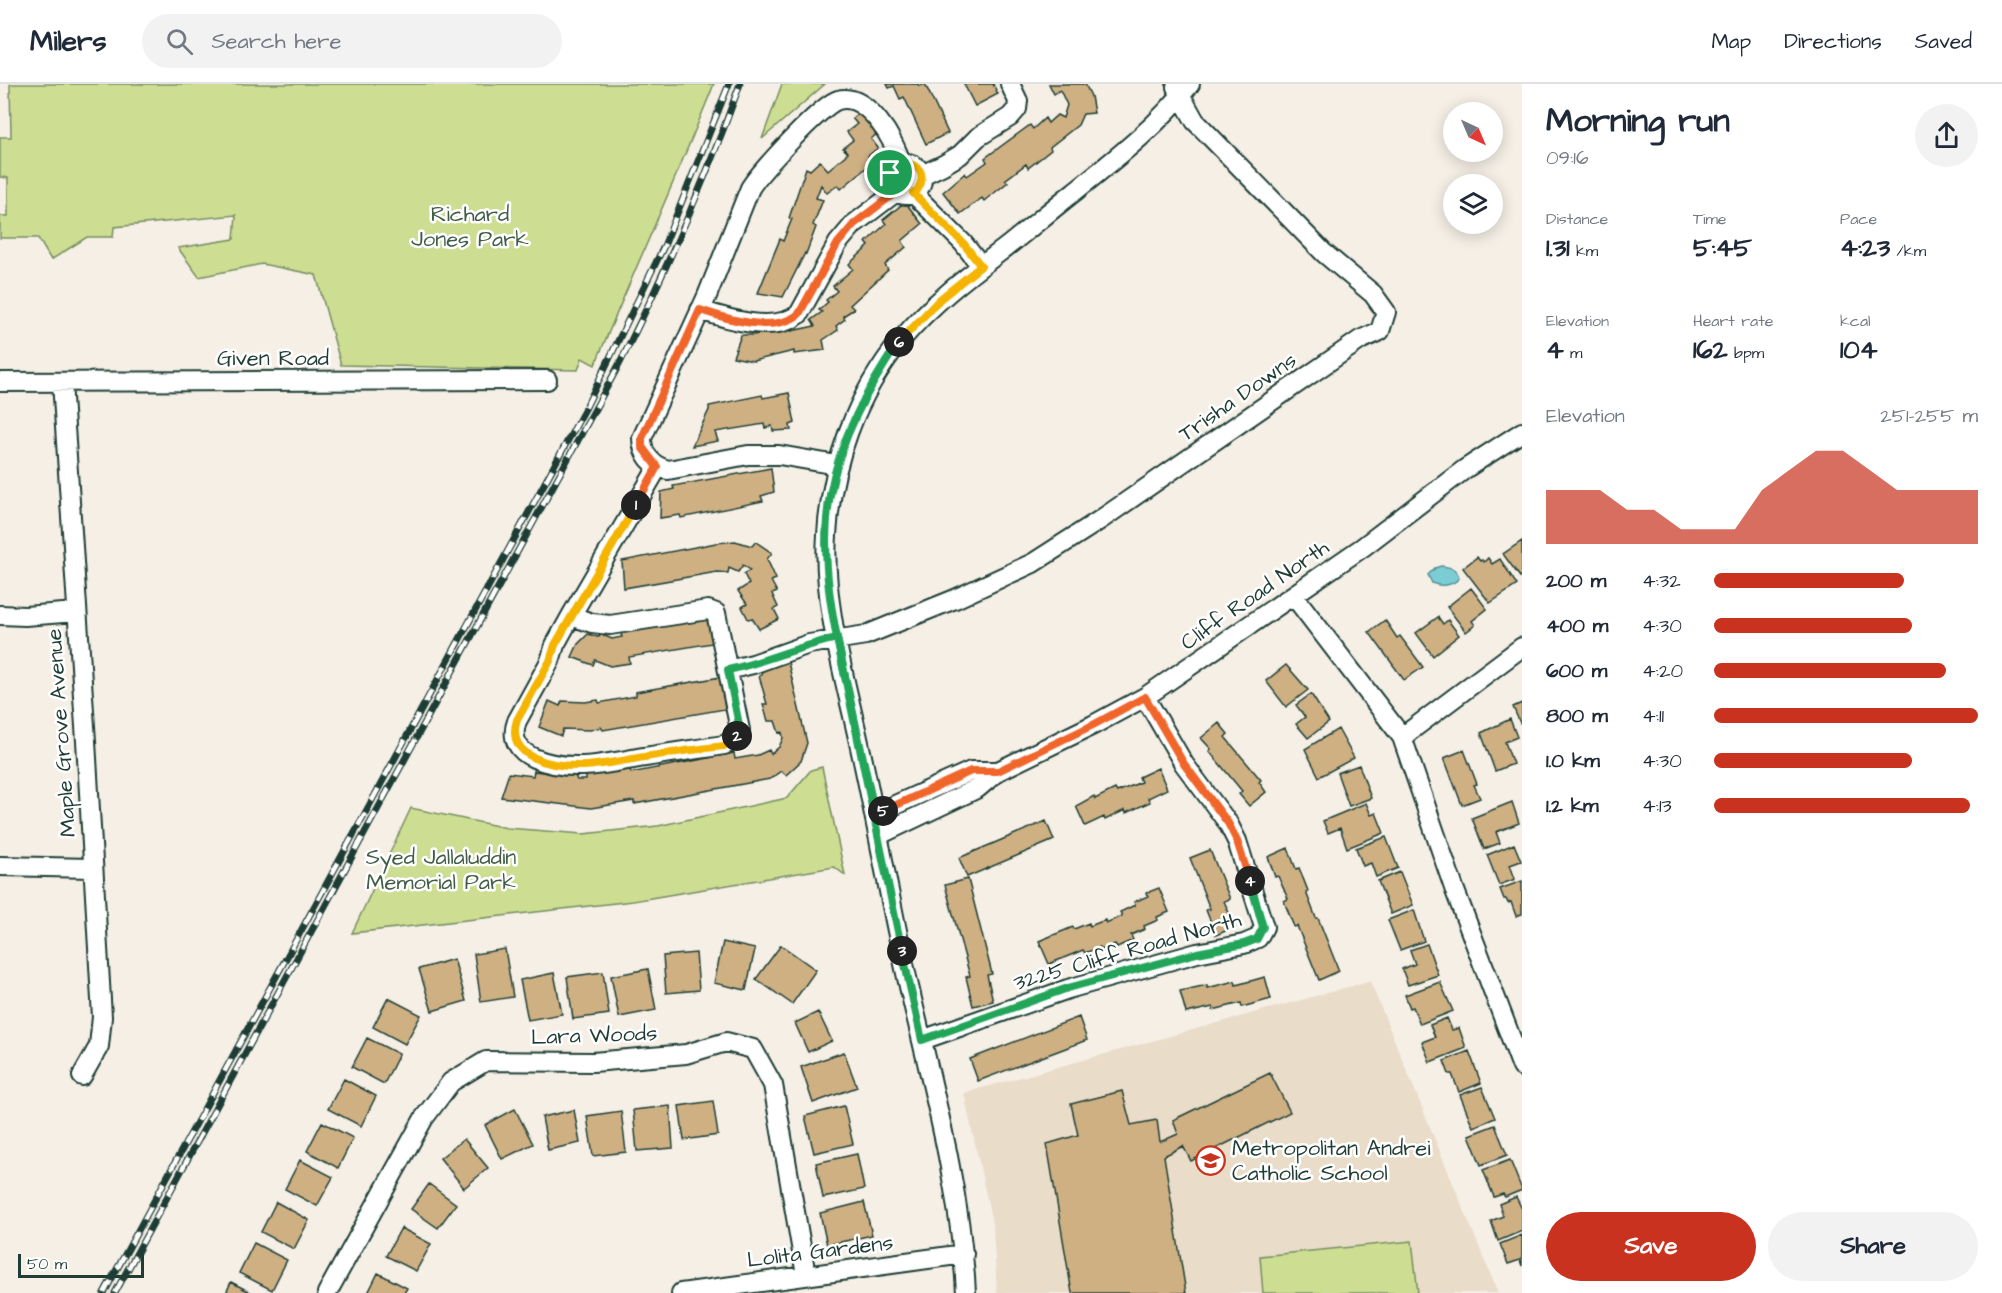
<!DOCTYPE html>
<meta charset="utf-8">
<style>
:root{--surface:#fff;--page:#f2f2f3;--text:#1f2937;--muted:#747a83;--line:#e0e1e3;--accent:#c8321e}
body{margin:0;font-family:"Architects Daughter",sans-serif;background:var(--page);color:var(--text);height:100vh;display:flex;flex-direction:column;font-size:22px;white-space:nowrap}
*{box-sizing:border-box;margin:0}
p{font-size:20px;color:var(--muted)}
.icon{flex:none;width:33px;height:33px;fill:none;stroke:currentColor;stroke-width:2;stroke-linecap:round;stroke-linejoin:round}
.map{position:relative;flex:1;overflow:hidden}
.sheet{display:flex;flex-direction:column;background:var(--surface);width:480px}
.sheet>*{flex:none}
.needle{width:39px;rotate:136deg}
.fabs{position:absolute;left:1443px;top:18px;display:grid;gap:12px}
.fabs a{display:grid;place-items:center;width:60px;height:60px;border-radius:50%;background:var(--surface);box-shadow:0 3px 15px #0003;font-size:30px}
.scale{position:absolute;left:18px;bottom:15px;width:126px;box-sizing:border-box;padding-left:6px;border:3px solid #1f3d34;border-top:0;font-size:16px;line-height:21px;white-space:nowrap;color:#1f3d34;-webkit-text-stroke:4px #fff;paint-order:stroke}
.pin{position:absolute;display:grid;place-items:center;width:51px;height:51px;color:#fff;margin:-26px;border:3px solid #fff;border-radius:50%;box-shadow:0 2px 6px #0007}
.km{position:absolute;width:30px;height:30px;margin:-15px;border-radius:50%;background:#222;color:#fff;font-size:16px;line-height:30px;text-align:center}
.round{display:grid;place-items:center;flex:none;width:63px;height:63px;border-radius:32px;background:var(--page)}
.headline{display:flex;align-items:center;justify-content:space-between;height:102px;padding:0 24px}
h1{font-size:33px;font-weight:700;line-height:45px}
.stats{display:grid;grid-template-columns:repeat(3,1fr);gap:9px;height:102px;padding:6px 24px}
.stats div{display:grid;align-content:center}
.stats b{font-size:26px;font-weight:700}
.stats small{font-size:16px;font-weight:400}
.stats p{font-size:16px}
.chart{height:168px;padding:12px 24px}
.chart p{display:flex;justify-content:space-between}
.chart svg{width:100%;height:108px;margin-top:6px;fill:var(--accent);opacity:.7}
.cta{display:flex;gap:12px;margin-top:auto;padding:12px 24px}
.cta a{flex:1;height:69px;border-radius:36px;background:var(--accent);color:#fff;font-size:24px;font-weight:700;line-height:69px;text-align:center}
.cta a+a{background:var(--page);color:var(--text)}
ul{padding:0 24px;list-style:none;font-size:20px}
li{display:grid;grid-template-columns:96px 72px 1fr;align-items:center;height:45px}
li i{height:15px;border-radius:8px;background:var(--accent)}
header{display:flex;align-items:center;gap:36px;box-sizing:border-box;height:84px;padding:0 30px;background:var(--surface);border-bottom:2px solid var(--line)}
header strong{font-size:28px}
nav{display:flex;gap:33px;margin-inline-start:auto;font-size:21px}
.search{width:420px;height:54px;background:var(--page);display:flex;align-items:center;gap:15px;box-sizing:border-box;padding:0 21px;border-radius:33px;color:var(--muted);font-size:22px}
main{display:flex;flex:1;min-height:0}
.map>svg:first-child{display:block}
</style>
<header>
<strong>Milers</strong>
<div class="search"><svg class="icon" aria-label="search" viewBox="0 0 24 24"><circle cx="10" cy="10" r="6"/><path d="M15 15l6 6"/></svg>Search here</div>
<nav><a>Map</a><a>Directions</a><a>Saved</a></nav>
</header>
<main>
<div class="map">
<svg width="1522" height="1209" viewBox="0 0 1522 1209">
<rect width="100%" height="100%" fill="#f5efe6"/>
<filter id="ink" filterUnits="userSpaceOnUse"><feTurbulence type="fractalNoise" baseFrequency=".0167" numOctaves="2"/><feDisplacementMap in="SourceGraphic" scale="12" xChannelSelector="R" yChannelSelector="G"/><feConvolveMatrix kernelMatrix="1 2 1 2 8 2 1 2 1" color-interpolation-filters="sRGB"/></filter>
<g filter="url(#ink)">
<!-- built -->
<path fill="#e9dcc8" d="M1370,897l128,312h-501l-4,-66 -29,-134z"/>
<!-- green -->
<path fill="#cddd91" stroke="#768d62" stroke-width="1.5" d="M10,0h704c-38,95 -80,187 -119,281l-13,-7 -4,12 -237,-5 -25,-90 -54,-11 -63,13 -21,-29 56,-9 2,-24 -122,12 -1,10h-26l-36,23 -13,-22h-38v-22h8v-38l-8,-1v-40h11z
M782,0h43l-63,55z
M822,683l23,108 -11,-8 -201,34 -281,32 59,-125 96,20 76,6 75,-8 129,-28 24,-28z
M1412,1157l6,52h-155l-3,-37z"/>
<!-- water -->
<path fill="#7bccd5" stroke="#569395" stroke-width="1.5" d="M1441,482c9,1 16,2 18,12 -6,8 -19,9 -27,5l-4,-8 7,-7z"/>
<!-- building -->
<path fill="#ceb083" stroke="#1f3d34" stroke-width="1.5" d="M887,0h31l1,2 6,-2 23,49 -22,11 -22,-47 -4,2 -6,-13 -5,2z
M964,0h29l5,10 -23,12z
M1049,0h36l6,12 3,17 -11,1 -5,11 -28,22 1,3 -23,18 -2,-4 -21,16 3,2 -24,19 -2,-3 -22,16 -17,-22 22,-19 2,3 20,-14 -2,-4 45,-33 3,4 12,-11 3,5 9,-8 6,3 4,-13 -7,-15 -6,4z
M863,25l18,21 -10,9 7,9 -10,8 5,6 -32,27 -3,-4 -11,8 -6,-8 -5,13 7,2 -10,25 3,2 -10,27 -1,-1 -22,44 -25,-4 22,-54 3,2 9,-22 -3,-1 17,-50 4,2 10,-9 8,9 20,-17 -5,-5 10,-8 -6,-8 10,-8 -5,-6z
M905,118l17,22 -20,17 4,6 -21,18 3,5 -38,35 4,4 -11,7 2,3 -9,7 2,4 -15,10 2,10 -31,4v-3l-41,10 -20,-4 8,-22h12l38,-7v3l24,-5 -4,-6 11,-8 -3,-2 9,-8 -2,-2 11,-9 -4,-5 20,-17 -4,-5 20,-18 -3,-4 20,-18 -3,-4z
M789,309l6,30 -5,2 1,5 -18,1 -1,-5 -7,2 -1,-4 -49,8 3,9 -26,5 17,-36v-4l53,-11 1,3z
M771,384l3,24 -13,4 2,5 -82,17 -1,-3 -20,3 1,-26 13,-3 -1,-3z
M735,457l17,5 4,-4 16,11 -5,6 9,20 -5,2 6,11 -5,2 6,13 -4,2 5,10 -20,10 -7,-11 -4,1 -6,-12 5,-3 -9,-13 11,-7 -5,-10 6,-4 -7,-5 -5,7 -9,-4 -1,5 -11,-1 -93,16 -2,-27 94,-18z
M1522,457v34l-2,2 -17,-23z
M1477,473l3,4 2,-1 2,2 4,-4 4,6 8,-5 17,26 -27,18 -27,-35z
M1471,504l16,21 -15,12 3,4 -9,7 -19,-25z
M711,532l7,26 -89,15 1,6 -20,3 -15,-6 -2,5 -21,-8 6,-13 10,-10 10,3 2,-3 12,5 10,-2 -2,-6z
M1438,533l5,7 5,-4 11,15 -26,21 -17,-23z
M1385,536l12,18 3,-2 23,31 -19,13 -35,-48z
M788,578l19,81 -6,18 -15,14 -5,-4 -11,8 -136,25v-3l-43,7 -90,-11 8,-24 24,3 1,-5 41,5 2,4h9v-4l44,-7 1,4 103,-20 1,6 23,-4 11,-5 2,4 8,-7 4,-9 -1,-6 -3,1 -4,-12h-7l-5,-17h4l-8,-28 3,-1 -1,-8z
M1286,581l22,25 -22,17 -20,-26z
M721,593l4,32 -122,21 -2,-3 -11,3 -27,-1 -2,7 -22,-9 10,-26 11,5 2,-5 23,1 13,-2 1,3 37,-7v-4z
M1311,610l18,28 -21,16 -12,-14 9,-7 -9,-12z
M1522,619v19l-2,1 -7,-16z
M1510,635l7,18 -12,5 8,22 -18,7 -14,-38z
M1219,639l9,11 -3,3 36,43 -2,2 7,10 -17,14 -10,-12 3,-3 -33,-40 2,-2 -10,-11z
M1338,645l16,29 -35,19 -14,-28z
M1464,666l13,34 -3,1 6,13 -18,7 -18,-47z
M1359,681l12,33 -22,8 -12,-33z
M1158,684l9,21 -19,9 2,4 -24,11 -1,-3 -20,10 -1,-3 -19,9 -9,-20 18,-10 1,3 20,-10 2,3 24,-10 -2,-5z
M1512,718l7,21 -23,9 4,11 -16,6 -12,-31z
M1366,719l5,12 5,-2 8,20 -37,15 -7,-20 -12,5 -5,-12z
M1046,737l8,19 -87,37 -8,-19z
M1386,753l12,31 -22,9 -5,-14 -8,3 -7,-18z
M1514,760l7,17 -11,4 5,14 -16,6 -12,-30z
M1288,764l8,21 3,-1 9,23 -2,1 10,26h2l21,53 -20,9 -22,-54 -3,1 -10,-26 4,-2 -10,-23 -3,1 -7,-20z
M1210,766l20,49 -6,2 11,26 -19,8 -10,-25 4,-1 -20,-51z
M1400,788l13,33 -22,9 -13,-33z
M968,795l24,95 -5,1 6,26 -20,5 -7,-29 4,-1 -25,-91z
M1522,797v33l-6,2 -5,-14 -3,1 -2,-4h-2l-4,-10z
M1159,804l10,24 -12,5 1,3 -14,6 1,3 -14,6 2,5 -16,7 -2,-3 -14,6 -1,-3 -15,6 -2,-3 -34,14 -10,-23 34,-14 1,2 15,-6 1,3 15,-6 1,3 16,-7 -2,-4 15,-7 -1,-3 14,-6 -2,-3z
M1414,826l10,31 -24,9 -12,-30z
M723,858l32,7 -9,41 -32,-7z
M1427,860l11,31 -30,10 -6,-16 13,-5 -5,-14z
M781,861l35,25 -24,34 -36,-25z
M505,865l8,48 -32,5 -7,-48z
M696,869l3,37 -33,3 -3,-37z
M454,875l12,42 -34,10 -13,-42z
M648,885l8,41 -37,7 -8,-41z
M603,888l6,42 -36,5 -6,-42z
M554,889l8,41 -34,6 -8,-40z
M1265,893l6,22 -29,8 -1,-4 -28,7v-3l-27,6 -6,-22 27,-6v3l28,-7 1,4z
M1440,898l13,29 -33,13 -7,-17 -3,1 -5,-13z
M388,914l33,17 -16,29 -32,-17z
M818,928l14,29 -24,11 -13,-29z
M1079,933l8,23 -109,41 -8,-22z
M1447,934l5,12 7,-2 7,20 -36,14 -8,-20 13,-5 -5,-12z
M367,954l32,16 -15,30 -32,-17z
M1469,967l12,32 -22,9 -7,-18h-3l-5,-13z
M844,968l13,35 -44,16 -12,-36z
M1270,989l20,39 -99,49 -8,-15 -19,10 22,137h-114l-25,-149 31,-9 -7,-31 51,-13 9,34 26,-5 3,22 18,-8 -5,-14z
M344,995l32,17 -15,30 -33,-17z
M1482,1003l13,31 -22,9 -13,-32z
M713,1017l5,34 -34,5 -5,-34z
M670,1022l3,42 -36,3 -4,-41z
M844,1022l9,38 -39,9 -9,-37z
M515,1025l18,35 -31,15 -17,-34z
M574,1026l6,33 -32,7 -6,-33z
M621,1027l5,41 -33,4 -6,-40z
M322,1038l31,16 -15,30 -31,-17z
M1495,1041l12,30 -26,10 -12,-30z
M464,1055l24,29 -24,20 -24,-30z
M857,1070l7,35 -41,9 -7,-35z
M300,1076l33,17 -16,29 -32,-17z
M1510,1076l12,30 -17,7 -2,-3 -9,3 -11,-27z
M429,1100l27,20 -18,24 -27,-19z
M1516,1113l6,12v22l-24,10 -7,-20 12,-5 -4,-12z
M276,1118l33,18 -15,29 -33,-17z
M864,1118l8,33 -45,10 -7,-32z
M401,1144l30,16 -15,27 -30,-15z
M1522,1151v31l-2,-6 -12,4 -8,-20z
M254,1159l33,17 -15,30 -33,-17z
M378,1189l29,15 -3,5h-36z
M231,1198l21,11h-26z"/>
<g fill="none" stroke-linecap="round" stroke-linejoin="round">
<defs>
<path id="minor" d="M890 95a16 16 0 1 1 32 0a16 16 0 1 1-32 0Z
M922,91l21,-10 17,-10 18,-18 32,-20 7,-8 1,-8 -8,-17
M913,109l50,50 18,23
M700,226c27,9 75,24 99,4l39,-71 16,-19 42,-32
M0,298l547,-2
M62,298l24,359 16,276 -3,29 -17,30
M837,381l-58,-10h-31l-80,15c-16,-4 -26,-16 -26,-32l65,-142 43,-108c10,-16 72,-84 88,-88 29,-8 57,41 63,63
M1294,512l108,141 52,151 68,179
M0,531l25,1 51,-4
M571,532l21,7 18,2 98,-15 8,3 24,117 -5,10 -11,5c-24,4 -49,7 -73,11 -22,3 -46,9 -68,10 -28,1 -80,-7 -66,-45l33,-60 5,-16 16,-29 87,-149
M728,586l25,-6 56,-20 57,-9 89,-36 78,-36 67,-43 260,-180 20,-9 6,-19 -13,-18 -49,-41 -129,-132 -19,-34
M1402,653l120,-90
M875,730l96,-43h27
M879,751l99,-47 20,-17 95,-46 52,-28 218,-150 102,-78 57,-37
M0,782l92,2
M922,956l146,-51 129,-36 47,-9 14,-6 6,-11 -27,-86 -9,-18 -44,-59 -39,-67
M327,1209l97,-175 27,-36 35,-21 107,1 93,-8 40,-12 27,7 20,36 33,190
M681,1209l283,-39
M966,1209c-5,-101 -32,-200 -55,-298 -19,-80 -32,-162 -50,-243 -14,-67 -39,-148 -34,-217 4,-70 29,-141 75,-196 29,-35 66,-63 103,-91 23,-18 46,-38 69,-56 41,-33 84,-66 116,-108"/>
</defs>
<!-- minor casing -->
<use href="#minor" stroke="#1f3d34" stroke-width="22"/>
<!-- minor -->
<use href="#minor" stroke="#fff" stroke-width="18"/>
<defs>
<path id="rail" d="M104,1209l482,-886 78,-161 65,-162
M115,1209l506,-932c45,-90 85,-182 119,-277"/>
</defs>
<!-- rail casing -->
<use href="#rail" stroke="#1f3d34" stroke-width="7"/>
<!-- rail -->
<use href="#rail" stroke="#fff" stroke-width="4.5" stroke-dasharray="14" stroke-linecap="butt"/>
</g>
</g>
<g fill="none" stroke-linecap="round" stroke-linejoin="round" filter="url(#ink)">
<defs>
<path id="split-1" d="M636,421l21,-38 -15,-20v-9l58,-128c27,9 75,24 99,4l39,-71 16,-19 42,-32 -6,-9v-10"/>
<path id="split-2" d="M636,421l-81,140 -5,16 -33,59c-13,39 38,47 66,46 22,-1 46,-7 68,-10 24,-4 49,-7 73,-10l11,-6 2,-4"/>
<path id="split-3" d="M737,652l3,-6 -12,-60c37,-8 71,-24 109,-32l65,313"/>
<path id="split-4" d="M902,867l20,89 146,-52 129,-35 47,-9 13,-5 6,-12 -13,-46"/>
<path id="split-5" d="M883,727l88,-40h27l95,-46 52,-28 39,67 44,59 9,18 13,40"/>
<path id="split-6" d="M883,727l-8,3c-9,-43 -19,-86 -28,-129 -14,-62 -28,-127 -17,-190 10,-56 37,-106 69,-153"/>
<path id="split-7" d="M890,89l7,-8c21,-5 32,9 19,27l-3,1 50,50 18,23 -41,33 -41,43"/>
</defs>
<!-- split-1 casing -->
<use href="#split-1" stroke="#fff" stroke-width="12"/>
<!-- split-2 casing -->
<use href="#split-2" stroke="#fff" stroke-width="12"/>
<!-- split-3 casing -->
<use href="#split-3" stroke="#fff" stroke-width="12"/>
<!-- split-4 casing -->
<use href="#split-4" stroke="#fff" stroke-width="12"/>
<!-- split-5 casing -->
<use href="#split-5" stroke="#fff" stroke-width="12"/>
<!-- split-6 casing -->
<use href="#split-6" stroke="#fff" stroke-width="12"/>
<!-- split-7 casing -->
<use href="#split-7" stroke="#fff" stroke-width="12"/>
<!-- split-1 -->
<use href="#split-1" stroke="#f0652b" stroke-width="8"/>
<!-- split-2 -->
<use href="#split-2" stroke="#f5b400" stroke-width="8"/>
<!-- split-3 -->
<use href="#split-3" stroke="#22a559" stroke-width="8"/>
<!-- split-4 -->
<use href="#split-4" stroke="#22a559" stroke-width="8"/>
<!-- split-5 -->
<use href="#split-5" stroke="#f0652b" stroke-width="8"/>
<!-- split-6 -->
<use href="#split-6" stroke="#22a559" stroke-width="8"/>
<!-- split-7 -->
<use href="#split-7" stroke="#f5b400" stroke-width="8"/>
</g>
<!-- icons -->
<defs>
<symbol id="school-ring" viewBox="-11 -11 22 22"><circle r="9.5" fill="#fff" stroke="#c8321e" stroke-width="1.5"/><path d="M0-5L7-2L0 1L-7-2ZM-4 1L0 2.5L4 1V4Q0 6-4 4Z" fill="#c8321e"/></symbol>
</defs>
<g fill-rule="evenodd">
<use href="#school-ring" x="1194" y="1060" width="33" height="33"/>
</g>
<g text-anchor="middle" stroke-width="5" stroke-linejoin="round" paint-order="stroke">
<!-- park labels -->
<g font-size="22" fill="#425d47" stroke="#fff">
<text x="470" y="137">Richard<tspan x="470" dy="25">Jones Park</tspan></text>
<text x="441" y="780">Syed Jallaluddin<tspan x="441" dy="25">Memorial Park</tspan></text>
</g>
<!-- street labels -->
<g font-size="22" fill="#1f3d34" stroke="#fff">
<text x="273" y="281">Given Road</text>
<text transform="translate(1237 312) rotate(-35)" y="8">Trisha Downs</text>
<text transform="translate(1254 510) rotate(-35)" y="8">Cliff Road North</text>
<text transform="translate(60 649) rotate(-94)" y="8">Maple Grove Avenue</text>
<text transform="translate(1127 866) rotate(-16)" y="8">3225 Cliff Road North</text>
<text transform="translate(594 950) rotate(-2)" y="8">Lara Woods</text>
<text transform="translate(820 1166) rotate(-7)" y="8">Lolita Gardens</text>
</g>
<!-- poi labels -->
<g font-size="22" fill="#1f3d34" stroke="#fff" text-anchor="start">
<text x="1232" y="1071">Metropolitan Andrei<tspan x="1232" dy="25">Catholic School</tspan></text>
</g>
</g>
</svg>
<div class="fabs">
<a><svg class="needle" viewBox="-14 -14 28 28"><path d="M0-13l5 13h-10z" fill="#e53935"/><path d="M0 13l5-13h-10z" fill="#747a83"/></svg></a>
<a><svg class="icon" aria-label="layers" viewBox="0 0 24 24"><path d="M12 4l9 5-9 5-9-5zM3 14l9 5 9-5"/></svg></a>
</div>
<div class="scale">50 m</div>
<div class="pin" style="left:890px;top:89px;background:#1e9e55"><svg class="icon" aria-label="arrive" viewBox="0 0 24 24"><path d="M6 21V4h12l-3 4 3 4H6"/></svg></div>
<b class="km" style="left:636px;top:421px">1</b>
<b class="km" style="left:737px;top:652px">2</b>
<b class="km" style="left:902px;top:867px">3</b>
<b class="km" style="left:1250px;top:797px">4</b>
<b class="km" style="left:883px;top:727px">5</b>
<b class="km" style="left:899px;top:258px">6</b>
</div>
<section class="sheet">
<div class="headline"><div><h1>Morning run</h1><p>09:16</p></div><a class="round"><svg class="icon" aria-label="share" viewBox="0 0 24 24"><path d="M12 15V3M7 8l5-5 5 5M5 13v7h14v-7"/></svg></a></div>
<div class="stats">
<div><p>Distance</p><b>1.31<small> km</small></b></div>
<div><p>Time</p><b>5:45</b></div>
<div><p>Pace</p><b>4:23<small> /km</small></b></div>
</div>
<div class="stats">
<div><p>Elevation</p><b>4<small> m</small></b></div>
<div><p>Heart rate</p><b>162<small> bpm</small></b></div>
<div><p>kcal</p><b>104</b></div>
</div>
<div class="chart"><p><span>Elevation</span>251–255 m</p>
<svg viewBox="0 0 160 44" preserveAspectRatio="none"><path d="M0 44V22L10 22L20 22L30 30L40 30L50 38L60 38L70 38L80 22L90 14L100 6L110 6L120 14L130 22L140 22L150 22L160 22V44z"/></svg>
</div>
<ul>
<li><b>200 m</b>4:32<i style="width:72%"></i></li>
<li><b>400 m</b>4:30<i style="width:75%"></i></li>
<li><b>600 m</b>4:20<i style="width:88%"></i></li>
<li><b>800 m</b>4:11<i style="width:100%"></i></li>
<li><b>1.0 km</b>4:30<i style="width:75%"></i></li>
<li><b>1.2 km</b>4:13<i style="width:97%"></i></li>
</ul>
<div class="cta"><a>Save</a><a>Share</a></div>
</section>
</main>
